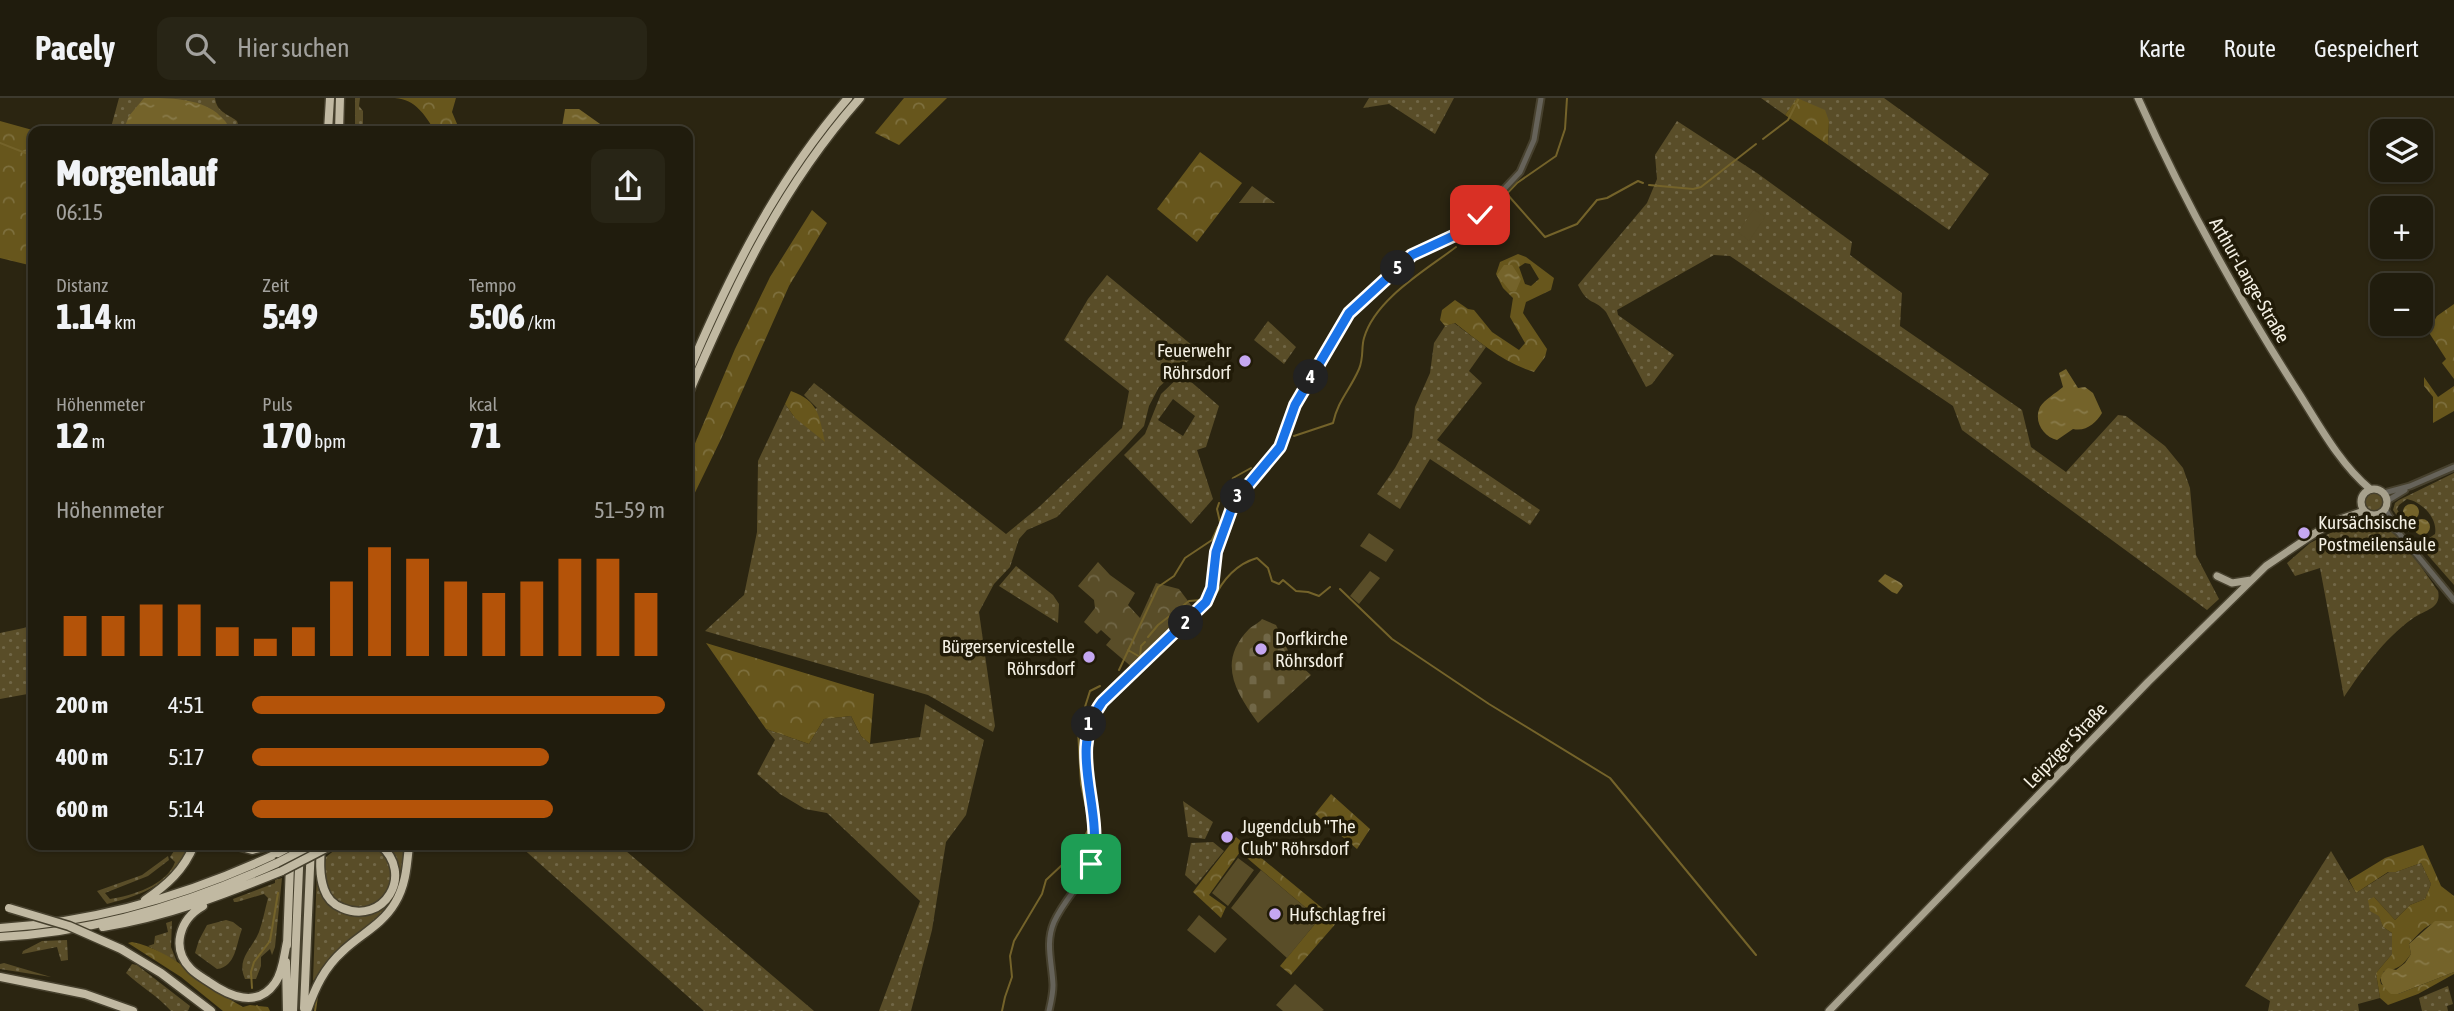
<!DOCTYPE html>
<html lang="de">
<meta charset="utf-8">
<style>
:root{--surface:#201c0d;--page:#282516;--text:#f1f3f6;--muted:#a2a19d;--line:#3d3a2e;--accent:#b45309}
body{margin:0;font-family:"Asap Condensed",sans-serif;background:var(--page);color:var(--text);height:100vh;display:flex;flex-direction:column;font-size:26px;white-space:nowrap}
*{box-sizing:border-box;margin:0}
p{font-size:23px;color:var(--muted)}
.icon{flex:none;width:38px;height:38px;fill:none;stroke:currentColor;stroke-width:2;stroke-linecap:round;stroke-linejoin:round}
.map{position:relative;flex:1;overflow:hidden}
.side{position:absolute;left:28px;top:28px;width:665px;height:724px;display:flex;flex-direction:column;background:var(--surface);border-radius:14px;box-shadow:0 2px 5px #0004,0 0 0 2px var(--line)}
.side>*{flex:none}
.tools{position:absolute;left:2370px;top:21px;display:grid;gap:14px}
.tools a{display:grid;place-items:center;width:63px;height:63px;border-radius:14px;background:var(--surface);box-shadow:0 2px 5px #0004,0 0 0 2px var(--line);font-size:35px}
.pin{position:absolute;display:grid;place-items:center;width:60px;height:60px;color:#fff;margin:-30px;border-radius:14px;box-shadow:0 4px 10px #0006}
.km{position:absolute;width:35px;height:35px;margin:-18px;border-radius:50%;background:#222;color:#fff;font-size:19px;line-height:35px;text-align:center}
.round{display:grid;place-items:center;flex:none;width:74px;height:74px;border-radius:14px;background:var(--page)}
.summary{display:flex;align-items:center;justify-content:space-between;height:119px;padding:0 28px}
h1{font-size:38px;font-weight:800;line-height:52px}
.stats{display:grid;grid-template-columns:repeat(3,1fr);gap:10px;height:119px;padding:7px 28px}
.stats div{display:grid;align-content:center}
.stats b{font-size:35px;font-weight:800}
.stats small{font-size:19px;font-weight:400}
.stats p{font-size:19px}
.chart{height:196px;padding:14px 28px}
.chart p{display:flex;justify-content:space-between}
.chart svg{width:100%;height:126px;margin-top:7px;stroke:var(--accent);stroke-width:6}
ul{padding:0 28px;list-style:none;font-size:23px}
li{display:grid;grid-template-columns:112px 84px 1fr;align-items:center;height:52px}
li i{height:18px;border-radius:9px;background:var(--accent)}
header{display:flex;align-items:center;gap:42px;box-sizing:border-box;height:98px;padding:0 35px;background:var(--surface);border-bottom:2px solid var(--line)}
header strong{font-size:33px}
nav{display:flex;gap:38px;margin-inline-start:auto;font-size:24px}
.search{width:490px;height:63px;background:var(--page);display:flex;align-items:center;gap:18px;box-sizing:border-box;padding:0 24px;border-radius:14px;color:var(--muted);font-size:26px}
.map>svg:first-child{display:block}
</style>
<header>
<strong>Pacely</strong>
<div class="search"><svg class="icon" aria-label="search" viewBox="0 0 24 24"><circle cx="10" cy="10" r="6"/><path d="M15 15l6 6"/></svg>Hier suchen</div>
<nav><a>Karte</a><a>Route</a><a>Gespeichert</a></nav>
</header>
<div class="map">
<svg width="2454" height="913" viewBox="0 0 2454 913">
<defs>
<pattern id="grass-dots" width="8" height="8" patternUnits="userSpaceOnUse" patternTransform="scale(1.75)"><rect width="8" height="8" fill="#594d28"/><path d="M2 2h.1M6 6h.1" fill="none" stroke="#716747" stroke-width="1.8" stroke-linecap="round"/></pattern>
<pattern id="forest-crowns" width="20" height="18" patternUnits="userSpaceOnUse" patternTransform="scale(1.75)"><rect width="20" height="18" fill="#67561c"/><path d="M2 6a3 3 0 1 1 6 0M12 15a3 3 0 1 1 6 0" fill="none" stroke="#7d6f3d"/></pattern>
<pattern id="cemetery-stones" width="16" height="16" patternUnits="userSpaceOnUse" patternTransform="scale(1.75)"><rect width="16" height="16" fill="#594d28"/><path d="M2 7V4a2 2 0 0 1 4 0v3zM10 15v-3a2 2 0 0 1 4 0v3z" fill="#716747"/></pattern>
<pattern id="park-crowns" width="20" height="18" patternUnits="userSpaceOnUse" patternTransform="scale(1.75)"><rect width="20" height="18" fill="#594d28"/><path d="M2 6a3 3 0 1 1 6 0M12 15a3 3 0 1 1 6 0" fill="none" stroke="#716747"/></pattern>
<pattern id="water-ripples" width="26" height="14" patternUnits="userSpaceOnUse" patternTransform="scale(1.75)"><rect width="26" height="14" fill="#74632a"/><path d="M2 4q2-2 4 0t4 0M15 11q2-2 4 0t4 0" fill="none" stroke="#887a49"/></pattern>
</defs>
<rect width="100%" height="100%" fill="#2b2511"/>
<!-- grass -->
<path fill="url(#grass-dots)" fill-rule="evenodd" d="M119,0h96c2,14 11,15 22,23l3,10h-130z
M355,0h5l-1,8 4,5v20h-8z
M1369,0h85l-19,36 -46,-30 -26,4z
M1761,0h123l105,76 -40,56 -121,-85 1,-24 -32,-22 -12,16z
M1677,23l80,52 95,69 -2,13 52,38 -2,33 122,84 9,37 35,25 52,-57 8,1 39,30 18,22 7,20 6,67 23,44 -12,11 -245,-180 -9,-24 -223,-150 -16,-1 -97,55 1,5 56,40 -22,29 -6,3 -40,-75c-12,-14 -18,-6 -28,-27l69,-82 10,-24 -2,-24z
M1107,177l92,76 -40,36 -10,19 -5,20 -19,21 -68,70 -30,13 -8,9 -9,28 -16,17 -15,28 16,114 -2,6 -65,-37 -223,-64 39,-36 13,-63 1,-71 27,-57 10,14 22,-10 -13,-13 10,-12 192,151 33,-27 83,-79 7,-37 -65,-51 24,-41z
M1268,223l28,26 -12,17 -30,-24z
M1454,225l32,24 -17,24 13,12 -45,57 103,70 -10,15 -100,-66 -30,50 -23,-15 18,-26 17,-31 3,-30 15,-34 4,-30 11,-17z
M1182,276l37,32 -13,41 -9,3 16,49 -22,25 -67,-69 21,-21 16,-40zM1173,301l22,17 -12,20 -25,-16z
M2454,375v112l-35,-40 16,-11c3,-16 -13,-32 -28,-35l-8,6 -2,4 13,22 -2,1 -15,-22 2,-7 4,-3z
M2364 404a10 10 0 1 1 20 0a10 10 0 1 1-20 0Z
M2359,421c8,3 15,3 22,5 17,7 46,51 57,67 4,18 -14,19 -26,28 -28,20 -49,50 -68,78l-24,-129 -25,8 -8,-13 23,-20z
M1016,468l37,29 6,9 -1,19 -59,-37z
M33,528v67l-33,6v-66z
M925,606l59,36 -18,75 -20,27 -14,88 -21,81h-32l41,-110 -93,-88 -22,-4 -25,-15 -23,-20 18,-34 -9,-11 43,15 15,-25 27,-3 10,20 9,8 50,-7z
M1183,703l30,21 -8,17 -17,-2z
M1213,744l11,9 -28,34 -11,-10 6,-32z
M178,747h11c-18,39 -43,49 -82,59l-10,-13 45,-16 26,-19 1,4 -21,16 -43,17 5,6c21,-3 57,-14 65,-37l-5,-5z
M341,747c9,0 23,-2 32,1 25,7 24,46 5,58 -34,22 -59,-15 -52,-47z
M384,747h21c-3,29 -7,54 -29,76 -11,10 -25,16 -36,26 -11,10 -18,24 -27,34l4,-111c2,7 1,18 5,25 28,48 108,3 62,-50z
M519,747h100l195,166h-110z
M2331,753l25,42 33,-21h7l25,-9 10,21 -6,15 -15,6 -15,15 -21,-23 9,30 9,6v21l-16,19 4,25 -22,6 1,7h-91l2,-10 -25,-15z
M282,780l-7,69 -3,8 -2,-6 -9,8v9l-5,13h-11c-9,-20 7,-30 14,-47 4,-11 6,-23 9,-34l-4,-4 -27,8h-3l-1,-3 42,-16v-3z
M226,822l7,2 9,7c-6,15 -6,38 -25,40l-22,-16 4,-13 8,-15z
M172,823l-1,26 6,15 -29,-16 6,-2 1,-8 13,-4 -2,-9z
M67,842l1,20 -7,1 -4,-14 -35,7 1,-3 19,-10z
M4,865l47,14 -51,-8v-5z
M132,866l5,1 53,41 -2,5h-17c-13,-15 -30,-24 -45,-38z
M2448,888l5,18 -6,2 1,5h-26l-3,-13z"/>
<!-- forest -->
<path fill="url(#forest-crowns)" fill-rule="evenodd" d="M395,0h61l-4,14 8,19h-25c-11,-17 -19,-31 -40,-33z
M904,0h43l-48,47 -24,-12z
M1797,0l28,12 4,11 -1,24 -43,-30z
M0,23l36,10h-3v135l-33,-8z
M1200,54l42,31 -45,59 -40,-33z
M812,112l15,13 -38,63 -68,153 -33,68v-47l47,-111 35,-72z
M1518,156l8,3 28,21 -3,12 -25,12 -3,11 24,36 -2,8 -11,15c-30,-9 -55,-30 -79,-49l-10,3 -5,-6 2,-10 13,-10 13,9 6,1 18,22 27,18 6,-7 -15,-26 3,-19 -10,-10 -7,-14 4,-12zM1525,165l5,1 9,15 -8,7 -6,-2 -6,-17z
M2454,206v75l-12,-16 4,-4 -20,-31 7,-5 4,-7z
M2424,279l14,20 16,-11v25l-21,12v-26l-9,-11z
M791,293c28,10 28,25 34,51l-30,-24 -10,-14z
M706,545l168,51 -4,50 -9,-8 -10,-20 -27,3 -15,25 -43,-15z
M1331,696l39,35 -13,20 -42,-35z
M1236,739l102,84 -47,54 -11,-9 39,-47 -79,-67 -31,43 17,12 -5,11 -28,-26z
M2423,747l18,41 13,10v25c-25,0 -28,5 -45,23l2,10c-8,11 -13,16 -27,17l-4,9 1,4 17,10 56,-22v2l-36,20 -30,11 -8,-7 -4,-25 16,-19v-21l-9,-6 -4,-11 -9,-5 -2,-11 6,-3 21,23 15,-15 15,-6 6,-15 -10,-21 -25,9h-8l-32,21 -7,-13 36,-22z
M132,844c41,8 74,45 111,65l7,-2 18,2 2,4h-47l-42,-34 -53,-34z"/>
<!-- cemetery -->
<path fill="url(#cemetery-stones)" d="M1262,521l14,6 15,32 20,18 -53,48c-23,-32 -41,-61 -9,-94 4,-4 9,-5 13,-10z"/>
<!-- park -->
<path fill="url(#park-crowns)" d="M1252,88l23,17h-36z
M1098,464l12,13 25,18 -7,12 12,13 16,-35 23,6 15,20 -61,59 -27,-23 5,-6 -10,-9 -4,4 -13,-12 11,-14 -1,-8 -16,-14z"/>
<!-- pitch -->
<path fill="#594d28" d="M1754,111l11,8 -16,24 -11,-9z
M1369,435l25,17 -8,12 -26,-16z
M1370,473l10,7 -21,26 -9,-8z
M1238,760l16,12 -26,36 -16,-13z
M1261,772l58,49 -32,39 -56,-50z
M1199,817l28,24 -12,14 -28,-23z
M1295,886l29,26 -2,1h-39l-7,-6z"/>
<!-- water -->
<path fill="url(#water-ripples)" d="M144,0c26,0 53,0 73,15 7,7 11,9 12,18h-106l6,-15z
M565,11h14l31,22h-42l-6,-4z
M1504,167h8l9,14 -5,12h-6l-13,-16z
M2066,271l12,19 7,-1 8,6 9,20c-6,10 -16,19 -29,16l-16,11c-13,-3 -24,-18 -17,-33 4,-7 16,-14 23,-20l-4,-14z
M2403 414a8 8 0 1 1 16 0a8 8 0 1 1-16 0Z
M2414 429a8 8 0 1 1 16 0a8 8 0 1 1-16 0Z
M1885,476l16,9 2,3 -6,8 -5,-2 -14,-11z
M2435,823h19v51l-56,22h-7c-9,-8 -16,-16 -3,-26l8,2 9,-7 6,-9 -2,-10z"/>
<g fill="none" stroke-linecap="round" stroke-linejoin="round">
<!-- stream -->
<path stroke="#74632a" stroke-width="2" d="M1763,41l25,-19 10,-20
M0,45l33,13
M1649,87l44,4 8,-2 55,-43
M1507,96l38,43 32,-13 20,-24 10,-2 31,-17 5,2
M1482,128l13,-20 22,-23 39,-27 9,-27 2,-31
M1294,338l39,-13c5,-23 17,-33 26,-54 5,-12 2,-21 5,-31 11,-39 62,-68 92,-91
M1228,394l5,-14 18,-10
M1219,405l-2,6 3,13
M1340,491l52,50 97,65 121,74 146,177
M1212,504c9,-20 24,-38 45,-44l11,10 4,13 7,3 4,-4 13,11 12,1 11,4 11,-9
M1148,539l10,-12 31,-24 12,-1
M1128,552l12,7 1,-11 4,-4
M1119,572l39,-83 16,-11 11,-18 27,-18 6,-13
M252,890l-1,-16 3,-10 16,-21 8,-48
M257,908l4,5
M315,913l2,-15
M1002,913l3,-14 7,-20 -2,-21 4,-15 28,-47 4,-14 33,-31 9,-19v-13l-7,-33 -3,-55 12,-38 10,-5"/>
<defs>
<path id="minor" d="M2384,395l26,-7 44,-19
M2387,403l18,-11
M2385,411l12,20
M2378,417l20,17 56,68
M1049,913c2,-9 4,-17 4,-26 -1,-23 -8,-42 1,-63 15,-33 41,-45 40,-85 0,-47 -23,-93 8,-135l104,-100 6,-14 4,-35 18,-51 46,-55 15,-42 50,-87 10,-12 57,-51 54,-25 54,-58 14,-32 7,-42"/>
<path id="major" d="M2138,0c46,103 101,202 162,297 20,32 41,70 70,94
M2361 404a13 13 0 1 1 26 0a13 13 0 1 1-26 0Z
M2217,478l15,7 19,-3
M1829,913l319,-329 118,-116 49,-33 25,-14 24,-8"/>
<path id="highway" d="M328,33l2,-33
M339,33l1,-33
M688,275c42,-99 89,-193 160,-275
M688,297c46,-108 93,-208 172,-297
M234,747l18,5 20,-5
M321,747c-1,15 -2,30 3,44 3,9 10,16 18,19 42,18 73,-34 38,-63
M145,802c22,-15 39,-30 49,-55
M203,808c-23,13 -33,42 -12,63 5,5 12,9 18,13 20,14 48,27 66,1 8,-11 9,-28 12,-41
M103,829c63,-10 120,-32 179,-56
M0,830c96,-6 191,-34 278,-75
M0,839c96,-5 190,-34 277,-74
M287,847l3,-81
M121,851l40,24 50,38
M286,864l1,49
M0,879l85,17 48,17
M304,910l7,-163
M293,913l7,-166
M307,913c8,-23 17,-43 36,-60 18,-17 39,-26 52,-48 11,-18 12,-38 14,-58"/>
</defs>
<!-- minor casing -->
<use href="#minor" stroke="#47412e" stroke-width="9"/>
<!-- major casing -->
<use href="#major" stroke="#47412e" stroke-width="10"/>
<!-- highway casing -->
<use href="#highway" stroke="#47412e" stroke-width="11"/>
<!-- minor -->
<use href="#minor" stroke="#66635a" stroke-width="5"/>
<!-- major -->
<use href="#major" stroke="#a7a18d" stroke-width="7"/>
<!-- highway -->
<use href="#highway" stroke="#c1b9a2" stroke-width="8"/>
<defs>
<path id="highway-bridge" d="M278,755l15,-8
M277,765l35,-18
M282,773l50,-26
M9,810l60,18 52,23"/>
</defs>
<!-- highway-bridge casing -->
<use href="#highway-bridge" stroke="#47412e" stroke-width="11" stroke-linecap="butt"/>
<!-- highway-bridge -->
<use href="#highway-bridge" stroke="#c1b9a2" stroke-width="8"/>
</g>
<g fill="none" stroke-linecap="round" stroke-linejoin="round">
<defs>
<path id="route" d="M1091,766c15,-54 -26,-112 11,-162l104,-100 6,-14 4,-36 18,-50 46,-55 15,-42 54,-92 63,-58 54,-25 14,-15"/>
</defs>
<!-- route casing -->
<use href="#route" stroke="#fff" stroke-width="14"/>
<!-- route -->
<use href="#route" stroke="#1a73e8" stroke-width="9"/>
</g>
<!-- markers -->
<g fill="#c5a7f1" stroke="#211b08" stroke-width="2.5">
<circle cx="1245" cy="263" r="7"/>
<circle cx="2304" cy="435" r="7"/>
<circle cx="1261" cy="551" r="7"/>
<circle cx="1089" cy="559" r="7"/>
<circle cx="1227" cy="739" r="7"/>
<circle cx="1275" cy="816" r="7"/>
</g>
<g text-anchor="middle" stroke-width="7" stroke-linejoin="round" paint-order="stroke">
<!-- street labels -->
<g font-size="19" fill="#f3efe3" stroke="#211b08">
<text transform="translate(2250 182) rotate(60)" y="7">Arthur-Lange-Straße</text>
<text transform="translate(2065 647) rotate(-46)" y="7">Leipziger Straße</text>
</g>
<!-- poi labels -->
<g font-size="19" fill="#f3efe3" stroke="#211b08" text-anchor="start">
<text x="1231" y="259" text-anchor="end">Feuerwehr<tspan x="1231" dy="22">Röhrsdorf</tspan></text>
<text x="2318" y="431">Kursächsische<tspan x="2318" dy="22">Postmeilensäule</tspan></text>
<text x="1275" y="547">Dorfkirche<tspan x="1275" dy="22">Röhrsdorf</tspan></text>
<text x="1075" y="555" text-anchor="end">Bürgerservicestelle<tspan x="1075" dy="22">Röhrsdorf</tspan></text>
<text x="1241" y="735">Jugendclub "The<tspan x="1241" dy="22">Club" Röhrsdorf</tspan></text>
<text x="1289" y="823">Hufschlag frei</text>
</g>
</g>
</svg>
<div class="tools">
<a><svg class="icon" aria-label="layers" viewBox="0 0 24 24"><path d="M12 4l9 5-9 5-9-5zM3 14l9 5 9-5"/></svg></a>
<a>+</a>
<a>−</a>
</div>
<div class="pin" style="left:1091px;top:766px;background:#1e9e55"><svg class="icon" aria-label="arrive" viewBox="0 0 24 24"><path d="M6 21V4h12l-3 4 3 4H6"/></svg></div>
<div class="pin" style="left:1480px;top:117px;background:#d93025"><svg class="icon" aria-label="check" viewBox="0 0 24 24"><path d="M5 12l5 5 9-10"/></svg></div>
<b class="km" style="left:1089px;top:626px">1</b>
<b class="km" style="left:1186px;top:525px">2</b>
<b class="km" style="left:1238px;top:398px">3</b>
<b class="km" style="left:1311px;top:279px">4</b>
<b class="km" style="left:1398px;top:170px">5</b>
<section class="side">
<div class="summary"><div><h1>Morgenlauf</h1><p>06:15</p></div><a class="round"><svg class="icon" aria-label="share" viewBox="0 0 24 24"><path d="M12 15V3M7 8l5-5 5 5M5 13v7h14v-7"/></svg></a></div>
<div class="stats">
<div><p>Distanz</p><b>1.14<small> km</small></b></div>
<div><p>Zeit</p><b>5:49</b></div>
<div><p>Tempo</p><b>5:06<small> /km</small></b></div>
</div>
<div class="stats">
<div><p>Höhenmeter</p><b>12<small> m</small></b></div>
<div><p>Puls</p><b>170<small> bpm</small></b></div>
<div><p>kcal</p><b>71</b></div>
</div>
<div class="chart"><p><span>Höhenmeter</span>51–59 m</p>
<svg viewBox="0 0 160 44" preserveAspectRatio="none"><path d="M5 44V30M15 44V30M25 44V26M35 44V26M45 44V34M55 44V38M65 44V34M75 44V18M85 44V6M95 44V10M105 44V18M115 44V22M125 44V18M135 44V10M145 44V10M155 44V22"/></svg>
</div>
<ul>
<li><b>200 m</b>4:51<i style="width:100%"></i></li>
<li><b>400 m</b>5:17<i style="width:72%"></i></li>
<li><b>600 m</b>5:14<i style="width:73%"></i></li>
</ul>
</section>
</div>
